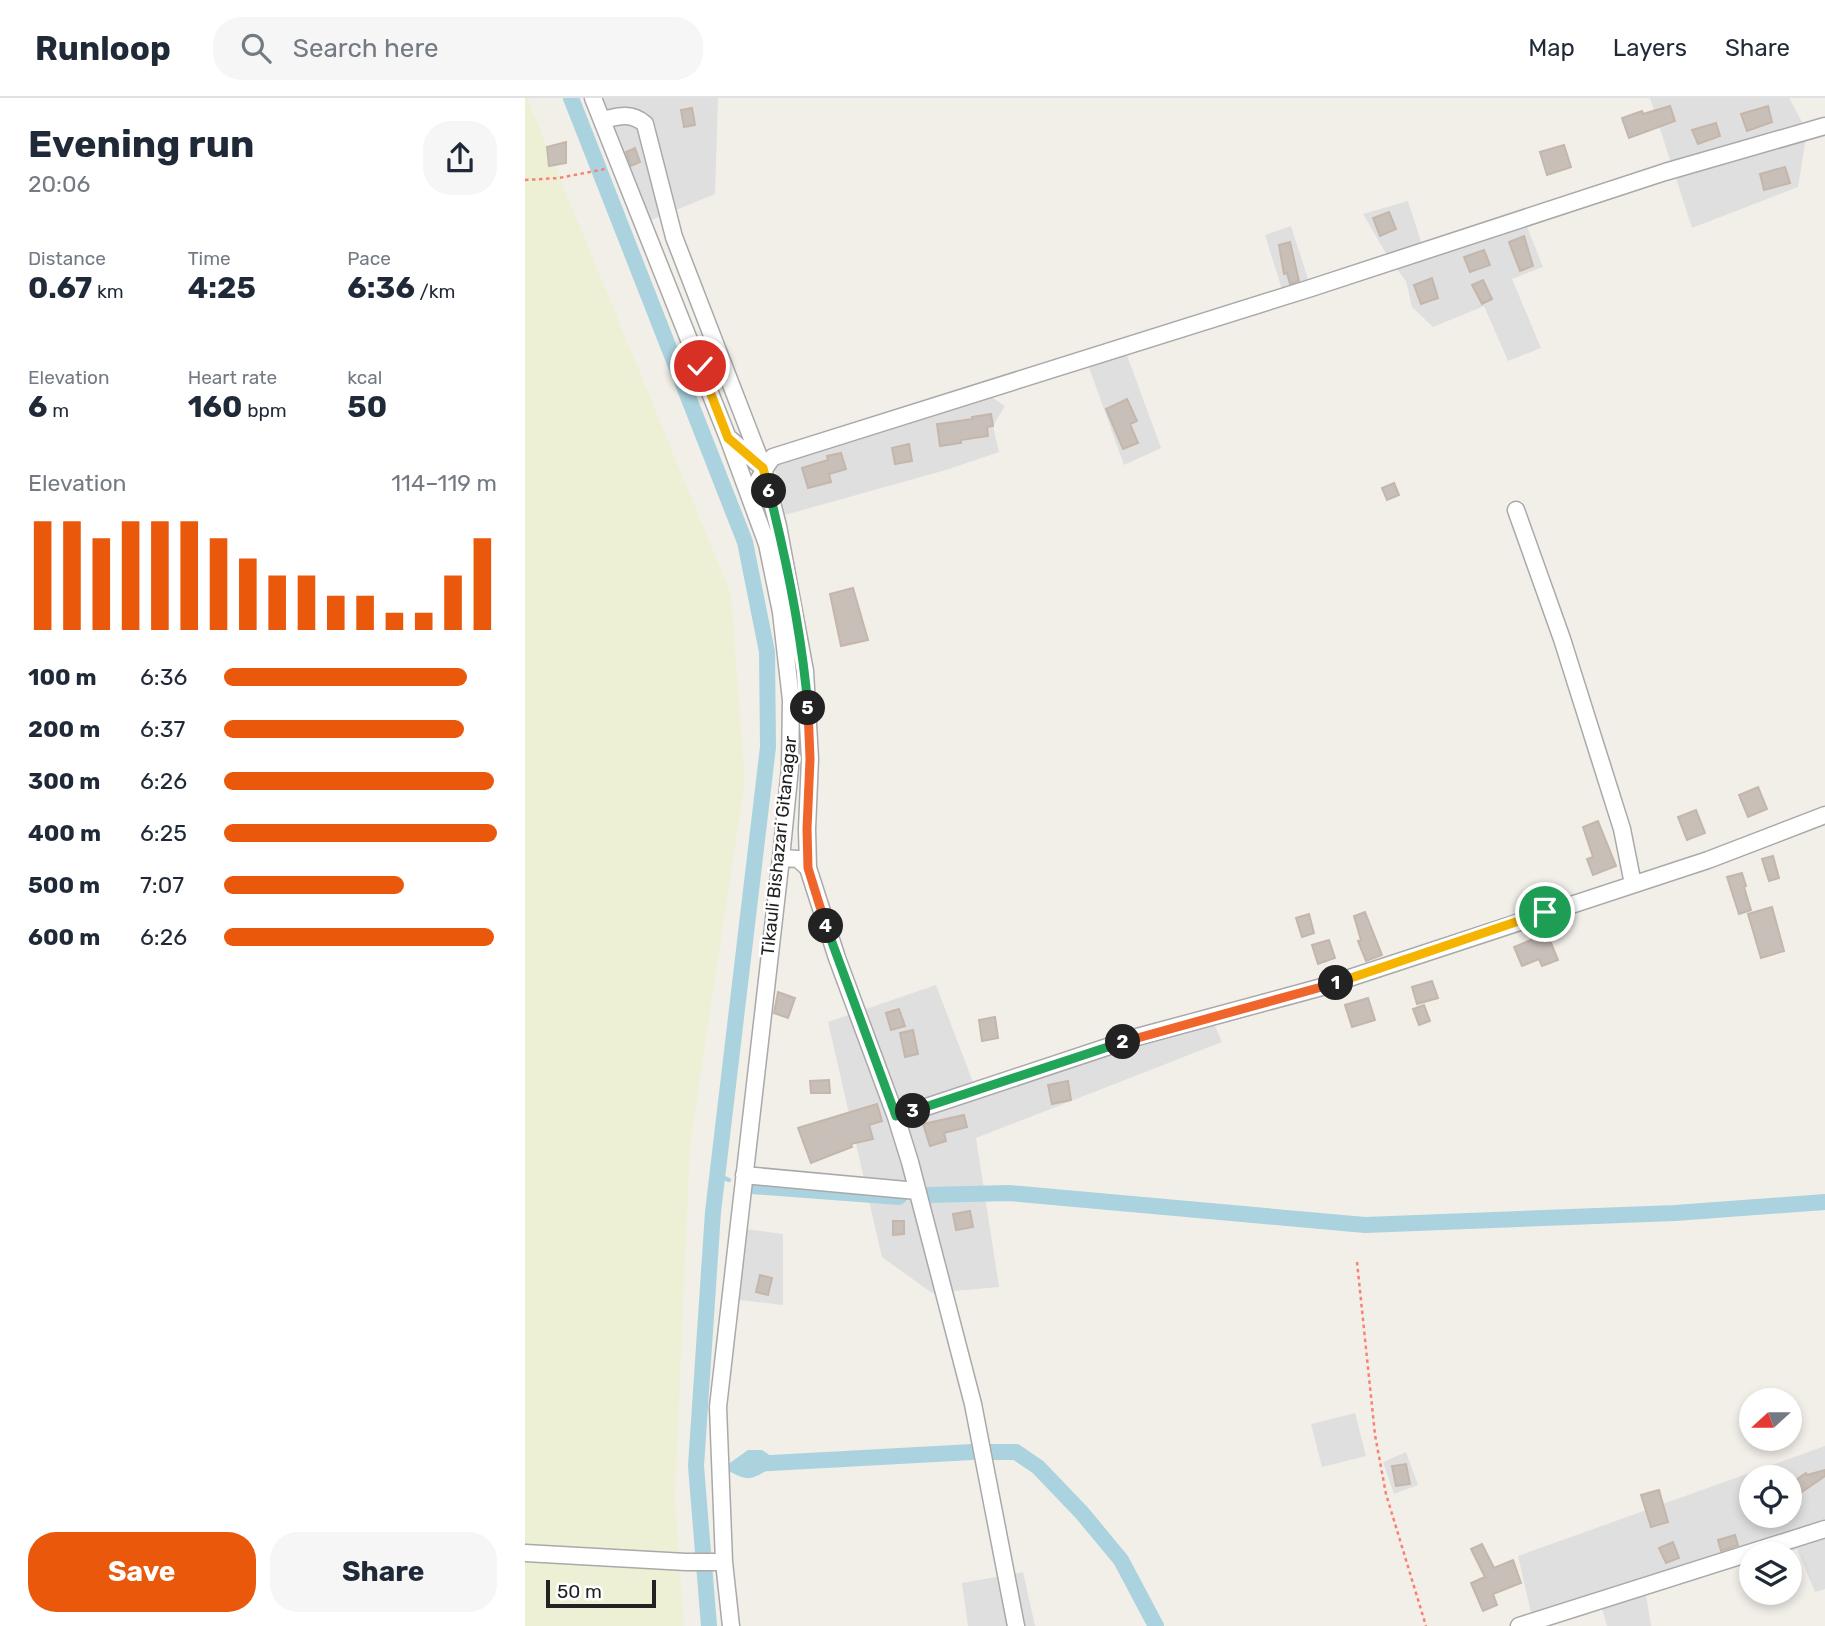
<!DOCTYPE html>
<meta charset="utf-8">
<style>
:root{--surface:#fff;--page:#f6f6f7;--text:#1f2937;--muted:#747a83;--line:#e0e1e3;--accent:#ea580c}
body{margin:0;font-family:Rubik,sans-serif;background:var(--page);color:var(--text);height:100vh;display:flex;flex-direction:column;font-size:26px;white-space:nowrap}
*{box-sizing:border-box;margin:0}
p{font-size:23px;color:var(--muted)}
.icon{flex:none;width:38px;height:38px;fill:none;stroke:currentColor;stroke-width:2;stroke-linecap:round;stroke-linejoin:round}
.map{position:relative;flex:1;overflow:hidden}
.sheet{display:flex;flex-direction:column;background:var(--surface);width:525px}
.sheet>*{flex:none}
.needle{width:46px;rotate:249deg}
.buttons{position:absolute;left:1214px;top:1290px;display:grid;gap:14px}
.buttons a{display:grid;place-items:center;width:63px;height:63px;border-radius:50%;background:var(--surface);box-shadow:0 4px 10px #0003;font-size:35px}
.scale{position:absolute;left:21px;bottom:18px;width:110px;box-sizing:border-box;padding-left:7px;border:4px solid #222;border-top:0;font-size:19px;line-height:24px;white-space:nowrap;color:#222;-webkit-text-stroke:5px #fff;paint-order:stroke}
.pin{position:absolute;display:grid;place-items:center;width:60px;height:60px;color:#fff;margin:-30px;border:4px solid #fff;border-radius:50%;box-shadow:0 2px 7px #0007}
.km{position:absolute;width:35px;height:35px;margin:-18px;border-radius:50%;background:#222;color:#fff;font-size:19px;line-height:35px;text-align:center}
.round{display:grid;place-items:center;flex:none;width:74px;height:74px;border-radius:28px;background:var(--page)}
.headline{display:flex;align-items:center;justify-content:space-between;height:119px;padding:0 28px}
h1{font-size:38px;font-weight:700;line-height:52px}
.stats{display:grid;grid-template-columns:repeat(3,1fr);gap:10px;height:119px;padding:7px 28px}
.stats div{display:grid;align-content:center}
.stats b{font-size:30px;font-weight:700}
.stats small{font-size:19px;font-weight:400}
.stats p{font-size:19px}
.chart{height:196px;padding:14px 28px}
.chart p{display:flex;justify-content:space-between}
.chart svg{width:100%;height:126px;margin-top:7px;stroke:var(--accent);stroke-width:6}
.action{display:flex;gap:14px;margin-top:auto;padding:14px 28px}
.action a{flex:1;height:80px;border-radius:28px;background:var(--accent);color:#fff;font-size:28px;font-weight:700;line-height:80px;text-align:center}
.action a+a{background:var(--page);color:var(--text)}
ul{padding:0 28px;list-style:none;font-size:23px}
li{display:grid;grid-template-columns:112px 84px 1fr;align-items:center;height:52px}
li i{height:18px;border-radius:9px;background:var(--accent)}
header{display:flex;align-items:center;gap:42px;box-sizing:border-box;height:98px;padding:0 35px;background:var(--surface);border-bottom:2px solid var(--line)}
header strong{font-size:33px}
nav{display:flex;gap:38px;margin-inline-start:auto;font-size:24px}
.search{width:490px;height:63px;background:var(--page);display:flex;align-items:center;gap:18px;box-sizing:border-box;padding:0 24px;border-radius:28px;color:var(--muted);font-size:26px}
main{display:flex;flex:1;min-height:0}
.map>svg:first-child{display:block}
</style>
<header>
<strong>Runloop</strong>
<div class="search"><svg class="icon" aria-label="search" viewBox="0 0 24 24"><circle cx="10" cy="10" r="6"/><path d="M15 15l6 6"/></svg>Search here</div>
<nav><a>Map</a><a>Layers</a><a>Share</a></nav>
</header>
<main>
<section class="sheet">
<div class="headline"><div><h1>Evening run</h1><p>20:06</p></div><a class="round"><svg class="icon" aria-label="share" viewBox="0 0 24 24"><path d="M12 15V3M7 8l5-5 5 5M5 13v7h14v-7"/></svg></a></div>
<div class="stats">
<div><p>Distance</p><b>0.67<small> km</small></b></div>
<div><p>Time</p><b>4:25</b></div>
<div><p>Pace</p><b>6:36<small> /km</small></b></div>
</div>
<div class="stats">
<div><p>Elevation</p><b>6<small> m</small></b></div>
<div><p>Heart rate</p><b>160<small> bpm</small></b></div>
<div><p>kcal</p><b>50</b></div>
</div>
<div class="chart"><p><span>Elevation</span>114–119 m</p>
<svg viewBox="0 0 160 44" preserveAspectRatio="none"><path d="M5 44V6M15 44V6M25 44V12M35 44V6M45 44V6M55 44V6M65 44V12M75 44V19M85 44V25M95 44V25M105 44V32M115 44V32M125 44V38M135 44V38M145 44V25M155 44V12"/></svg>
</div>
<ul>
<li><b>100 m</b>6:36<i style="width:89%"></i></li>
<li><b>200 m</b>6:37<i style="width:88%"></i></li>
<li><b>300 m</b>6:26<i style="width:99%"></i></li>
<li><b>400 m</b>6:25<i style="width:100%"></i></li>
<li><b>500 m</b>7:07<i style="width:66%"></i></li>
<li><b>600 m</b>6:26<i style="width:99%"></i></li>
</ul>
<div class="action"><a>Save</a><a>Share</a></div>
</section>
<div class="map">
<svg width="1300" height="1528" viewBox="0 0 1300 1528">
<rect width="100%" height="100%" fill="#f2efe9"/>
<!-- residential -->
<path fill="#e0dfdf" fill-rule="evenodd" d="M67,0h126l-3,96 -71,29z
M1125,0h139l18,33 -9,56 -106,41z
M883,103l16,50 100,-32 19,48 -31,12 29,69 -33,13 -24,-55 -51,21 -21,-20 -6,-26 -15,-19 -28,-48z
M766,128l20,62 -27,8 -19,-61z
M599,249l37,101 -37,17 -38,-106z
M459,294l21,14 -12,20 6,26 -53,18 -165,46 -8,-59z
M411,887l40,105 235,-73 11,25 -246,96 23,149 -67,6 -50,-36 -54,-235z
M213,1130l45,6v71l-53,-6z
M830,1315l11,43 -44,11 -11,-43z
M1300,1348v143l-10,3 -18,-43 -18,5h-27v8l-106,33 5,31h-44l-5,-18 -68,18 -16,-70zM1227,1379h38v39h-38z
M881,1354l12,33 -24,9 -11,-32z
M498,1474l12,54h-67l-6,-43z"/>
<!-- farmland -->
<path fill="#eef0d5" d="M0,0h2l204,496 14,187 -55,364 -15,354 9,127h-159z"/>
<!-- water -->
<path fill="#aad3df" d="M223,1352h14l9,6 -2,13c-19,12 -22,12 -42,1v-5z"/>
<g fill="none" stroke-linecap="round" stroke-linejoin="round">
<!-- stream -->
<path stroke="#aad3df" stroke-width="4.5" d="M192,1077l12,5"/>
<!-- canal -->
<path stroke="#aad3df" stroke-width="16" d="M46,0l174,444 22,110 1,95 -55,465 -17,254 13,160
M227,1088l147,11
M403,1097l81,-2 356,32 310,-12 150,-11
M462,1354h29l22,15 44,46 39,47 35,66
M226,1366l221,-12"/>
</g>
<!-- building -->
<path fill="#c7bfb8" stroke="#c4b6ab" stroke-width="2" d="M1145,8l5,15 -46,17 -7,-20 20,-7 1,3z
M1243,8l4,16 -25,9 -6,-17z
M167,10l3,17 -11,2 -3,-17z
M1191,25l4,13 -22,8 -6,-14z
M41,44v21l-17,3 -2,-19z
M1039,47l7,22 -24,8 -7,-23z
M110,50l5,14 -9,4 -5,-14z
M1260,69l5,16 -26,7 -4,-16z
M864,114l7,17 -16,7 -7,-18z
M999,138l9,30 -13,5 -11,-29z
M765,144l9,39 -9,3 -3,-11 -3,1 -5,-29z
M959,152l6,15 -20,7 -6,-15z
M907,180l6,20 -17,6 -7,-19z
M958,182l9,19 -10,5 -10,-19z
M602,301l10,22 -7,3 8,19 -15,6 -17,-40z
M466,316l2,12 -6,1 1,9 -27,4v3l-21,3 -3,-22 36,-5 -1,-2z
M384,346l3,17 -17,3 -3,-16z
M316,355l5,16 -17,5 2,8 -23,6 -6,-20 26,-8 -1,-4z
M869,385l5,12 -12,5 -5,-12z
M328,490l15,52 -27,6 -11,-52z
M1233,689l9,22 -19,8 -9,-22z
M1171,712l9,23 -18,7 -9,-23z
M1073,723l18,45 -23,9 -6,-16 6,-2 -10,-30z
M1248,758l6,22 -10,3 -7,-22z
M1217,775l4,13 -2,1 7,23 -12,4 -12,-37z
M1247,809l12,44 -23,7 -13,-44z
M840,814l17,43 -16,6 -8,-20 3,-1 -7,-24z
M784,816l5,19 -12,4 -6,-19z
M1023,838l10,24 -16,6 -3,-7 -17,7 -8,-19 24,-10 1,2z
M804,842l6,18 -17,6 -6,-19z
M907,883l6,17 -21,6 -5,-17z
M253,894l17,6 -7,20 -14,-5z
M843,900l7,22 -23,7 -7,-22z
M899,907l6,16 -11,4 -6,-16z
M374,911l6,17 -14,4 -5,-17z
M470,919l3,21 -16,3 -3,-21z
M388,932l5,24 -13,3 -5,-24z
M304,982l1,13h-19l-1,-12z
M543,983l3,19 -19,4 -4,-19z
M352,1006l5,17 -13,4 4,14 -22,5 1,3 -41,16 -13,-35z
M439,1017l3,12 -23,6 2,8 -16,5 -7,-22z
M445,1113l3,16 -17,3 -3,-16z
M368,1123h11v13l-11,1z
M235,1177l12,3 -4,17 -12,-3z
M881,1366l4,20 -14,2 -4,-20z
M1300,1372v6l-35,24v-16l16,-11 1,2z
M1134,1392l9,32 -17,5 -10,-32z
M1210,1437l3,10 -17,6 -3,-11z
M1148,1444l6,16 -13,5 -7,-15z
M957,1446l12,24 19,-8 8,23 -28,11 4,11 -14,6 -12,-28 14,-6 -14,-28z"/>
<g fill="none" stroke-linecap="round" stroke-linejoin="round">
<defs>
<path id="minor" d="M68,0l135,340 39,106 14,68 10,88 -1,68 -9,90 -63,549 6,155 7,64
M77,22c17,-4 29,-8 43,4l29,113 87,225
M205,341l33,29 15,58 27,145 5,88 -3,70 1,39
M224,395c11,-11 13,-24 24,-36l538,-169 354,-116 160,-46
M991,412l46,129 60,190 11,55
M256,760l17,1 10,9 29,90 59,159 241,-80 185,-50 386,-127 117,-45
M371,1019l14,45 63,242 43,222
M219,1077l173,16
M0,1455l161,9h38
M994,1528l306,-97"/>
</defs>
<!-- minor casing -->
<use href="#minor" stroke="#a9a9a9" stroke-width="19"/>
<!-- path -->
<path stroke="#fa8072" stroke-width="2.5" stroke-dasharray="3.5 3.5" stroke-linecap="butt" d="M0,82l34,-2 46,-9
M832,1164l18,173 11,59 40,132"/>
<!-- minor -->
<use href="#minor" stroke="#fff" stroke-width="16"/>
</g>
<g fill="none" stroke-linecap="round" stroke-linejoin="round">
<defs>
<path id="split-1" d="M811,885l209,-71"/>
<path id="split-2" d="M598,944l213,-59"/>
<path id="split-3" d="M388,1013l210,-69"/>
<path id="split-4" d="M301,828l70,190 17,-5"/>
<path id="split-5" d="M283,610l2,51 -3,70 1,39 18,58"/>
<path id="split-6" d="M244,393c18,71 33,145 39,217"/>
<path id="split-7" d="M175,268l28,72 35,30 6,23"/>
</defs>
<!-- split-1 casing -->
<use href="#split-1" stroke="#fff" stroke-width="14"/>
<!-- split-2 casing -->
<use href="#split-2" stroke="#fff" stroke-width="14"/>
<!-- split-3 casing -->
<use href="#split-3" stroke="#fff" stroke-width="14"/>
<!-- split-4 casing -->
<use href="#split-4" stroke="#fff" stroke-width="14"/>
<!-- split-5 casing -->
<use href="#split-5" stroke="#fff" stroke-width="14"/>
<!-- split-6 casing -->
<use href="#split-6" stroke="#fff" stroke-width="14"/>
<!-- split-7 casing -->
<use href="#split-7" stroke="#fff" stroke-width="14"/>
<!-- split-1 -->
<use href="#split-1" stroke="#f5b400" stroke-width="9"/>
<!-- split-2 -->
<use href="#split-2" stroke="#f0652b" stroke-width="9"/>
<!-- split-3 -->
<use href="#split-3" stroke="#22a559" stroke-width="9"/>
<!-- split-4 -->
<use href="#split-4" stroke="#22a559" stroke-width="9"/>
<!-- split-5 -->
<use href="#split-5" stroke="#f0652b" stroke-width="9"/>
<!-- split-6 -->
<use href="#split-6" stroke="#22a559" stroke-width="9"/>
<!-- split-7 -->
<use href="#split-7" stroke="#f5b400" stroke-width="9"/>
</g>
<g text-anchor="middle" stroke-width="5" stroke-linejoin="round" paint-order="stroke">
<!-- street labels -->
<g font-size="18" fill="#222" stroke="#fff">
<text transform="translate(254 748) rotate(-84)" y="6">Tikauli Bishazari Gitanagar</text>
</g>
</g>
</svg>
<div class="buttons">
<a><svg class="needle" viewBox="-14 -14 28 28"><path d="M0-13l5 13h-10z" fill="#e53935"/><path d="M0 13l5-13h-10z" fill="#747a83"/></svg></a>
<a><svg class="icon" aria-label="locate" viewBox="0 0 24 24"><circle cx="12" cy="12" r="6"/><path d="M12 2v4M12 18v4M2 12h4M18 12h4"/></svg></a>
<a><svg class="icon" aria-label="layers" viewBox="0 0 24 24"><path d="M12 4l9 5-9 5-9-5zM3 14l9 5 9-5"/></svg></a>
</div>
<div class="scale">50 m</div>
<div class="pin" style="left:1020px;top:814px;background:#1e9e55"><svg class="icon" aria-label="arrive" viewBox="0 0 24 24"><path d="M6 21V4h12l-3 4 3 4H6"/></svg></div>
<div class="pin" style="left:175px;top:268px;background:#d93025"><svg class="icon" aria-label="check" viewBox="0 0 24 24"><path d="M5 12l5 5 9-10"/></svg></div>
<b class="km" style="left:811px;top:885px">1</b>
<b class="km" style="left:598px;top:944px">2</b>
<b class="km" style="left:388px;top:1013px">3</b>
<b class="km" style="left:301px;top:828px">4</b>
<b class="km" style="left:283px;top:610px">5</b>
<b class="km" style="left:244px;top:393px">6</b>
</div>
</main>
